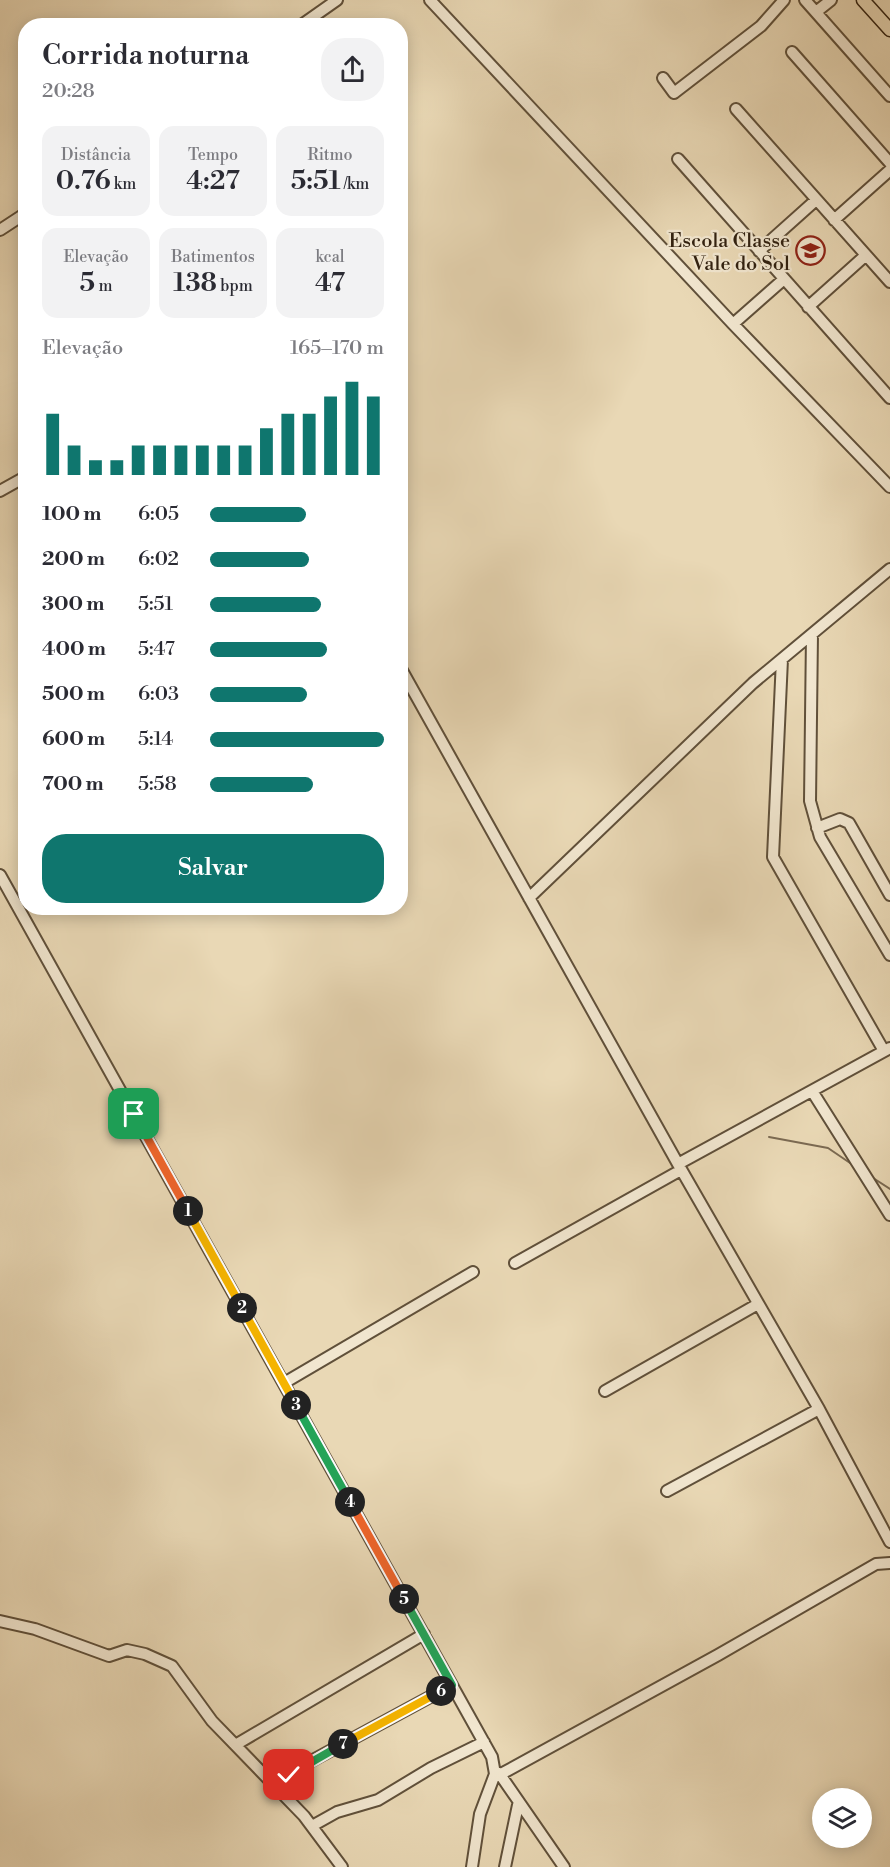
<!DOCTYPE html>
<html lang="pt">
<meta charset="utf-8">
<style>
:root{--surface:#fff;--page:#f2f2f3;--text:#2b2b33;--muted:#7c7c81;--accent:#0f766e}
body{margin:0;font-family:"Libre Bodoni",serif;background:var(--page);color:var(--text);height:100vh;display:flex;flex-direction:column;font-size:22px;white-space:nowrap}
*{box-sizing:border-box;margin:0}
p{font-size:20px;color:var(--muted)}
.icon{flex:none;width:33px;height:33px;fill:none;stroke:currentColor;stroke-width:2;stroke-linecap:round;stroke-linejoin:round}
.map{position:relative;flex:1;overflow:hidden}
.details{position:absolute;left:18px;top:18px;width:390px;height:897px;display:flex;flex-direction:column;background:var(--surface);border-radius:24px;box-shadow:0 3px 15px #0003}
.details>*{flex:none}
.fabs{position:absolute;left:812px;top:1788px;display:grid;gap:12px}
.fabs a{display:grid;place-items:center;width:60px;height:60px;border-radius:50%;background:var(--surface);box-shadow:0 3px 15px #0003;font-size:30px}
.pin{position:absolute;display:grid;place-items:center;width:51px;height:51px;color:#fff;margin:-26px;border-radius:12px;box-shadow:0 3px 9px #0006}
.km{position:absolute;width:30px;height:30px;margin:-15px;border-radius:50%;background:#222;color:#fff;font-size:16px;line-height:30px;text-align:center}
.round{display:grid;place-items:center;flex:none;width:63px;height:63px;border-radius:24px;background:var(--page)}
.summary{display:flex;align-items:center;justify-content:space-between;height:102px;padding:0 24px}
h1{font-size:27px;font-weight:600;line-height:45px}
.metrics{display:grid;grid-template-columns:repeat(3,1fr);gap:9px;height:102px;padding:6px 24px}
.metrics div{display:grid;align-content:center;border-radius:15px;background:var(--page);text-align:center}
.metrics b{font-size:26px;font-weight:600}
.metrics small{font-size:16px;font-weight:400}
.metrics p{font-size:16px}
.chart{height:168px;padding:12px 24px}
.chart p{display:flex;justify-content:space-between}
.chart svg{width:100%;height:108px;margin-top:6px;stroke:var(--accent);stroke-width:6}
.cta{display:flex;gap:12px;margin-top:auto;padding:12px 24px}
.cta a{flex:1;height:69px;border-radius:24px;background:var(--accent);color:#fff;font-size:24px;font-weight:600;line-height:69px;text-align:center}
ul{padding:0 24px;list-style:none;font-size:20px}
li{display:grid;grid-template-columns:96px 72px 1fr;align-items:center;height:45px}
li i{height:15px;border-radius:8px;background:var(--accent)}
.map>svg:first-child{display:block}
</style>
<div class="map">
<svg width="890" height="1867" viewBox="0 0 890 1867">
<rect width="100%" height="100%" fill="#e9d8b5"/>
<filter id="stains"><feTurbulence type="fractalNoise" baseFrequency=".00333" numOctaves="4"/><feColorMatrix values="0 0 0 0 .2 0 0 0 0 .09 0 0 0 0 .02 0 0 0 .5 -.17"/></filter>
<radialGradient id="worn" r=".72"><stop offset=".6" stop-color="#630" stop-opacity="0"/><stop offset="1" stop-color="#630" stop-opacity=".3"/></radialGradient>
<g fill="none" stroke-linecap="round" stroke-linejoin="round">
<!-- stream -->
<path stroke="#7b6a52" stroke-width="2" d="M769,1137l59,11 25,17
M870,1176l20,13"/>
<defs>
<path id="minor" d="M430,0l303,324 157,163
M805,0l85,96
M816,12l15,-12
M300,26l37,-26
M792,52l98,111
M663,78l11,15 87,-67 23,-26
M736,109l154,173
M678,159l212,239
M834,220l56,-50
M0,230l26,-17
M759,251l57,-51
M808,307l58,-52
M733,324l51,-45
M0,491l25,-14
M812,634l-2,167 10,36 70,118
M782,659l-9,198 111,194
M400,667l278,497 141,245 71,133
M817,828l23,-9 9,4 41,72
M0,875l492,882 3,17 -15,40 -8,53
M529,898l224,-215 137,-114
M812,1091l78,124
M678,1164l212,-116
M515,1263l166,-93
M284,1383l189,-111
M605,1391l153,-87
M667,1491l152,-82
M0,1621l35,8 74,27 18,-6 18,4 27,12 40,55 92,95 38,51
M237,1744l187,-110
M499,1773l65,94
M495,1774l8,-1 215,-118 158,-91 14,-1
M279,1789l10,-14 15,-10 148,-80
M312,1826l25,-14 41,-12 53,-32 53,-26
M505,1867l13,-62"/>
<path id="major" d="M863,0l27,30"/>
</defs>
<!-- minor casing -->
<use href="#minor" stroke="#60503a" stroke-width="14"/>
<!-- major casing -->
<use href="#major" stroke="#322211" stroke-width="15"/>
<!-- minor -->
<use href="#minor" stroke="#f1e6cf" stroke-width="10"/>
<!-- major -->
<use href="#major" stroke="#e9d8b5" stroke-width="12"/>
</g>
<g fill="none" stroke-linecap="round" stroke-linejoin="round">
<defs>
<path id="split-1" d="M134,1114l54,97"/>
<path id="split-2" d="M188,1211l54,97"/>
<path id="split-3" d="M242,1308l54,97"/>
<path id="split-4" d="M296,1405l54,97"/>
<path id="split-5" d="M350,1502l54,97"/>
<path id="split-6" d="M404,1599l48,86 -11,6"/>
<path id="split-7" d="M343,1744l98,-53"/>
<path id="split-8" d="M289,1775l54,-31"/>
</defs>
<!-- split-1 casing -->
<use href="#split-1" stroke="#fff" stroke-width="12"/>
<!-- split-2 casing -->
<use href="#split-2" stroke="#fff" stroke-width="12"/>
<!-- split-3 casing -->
<use href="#split-3" stroke="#fff" stroke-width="12"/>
<!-- split-4 casing -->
<use href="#split-4" stroke="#fff" stroke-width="12"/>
<!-- split-5 casing -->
<use href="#split-5" stroke="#fff" stroke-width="12"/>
<!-- split-6 casing -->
<use href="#split-6" stroke="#fff" stroke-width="12"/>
<!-- split-7 casing -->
<use href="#split-7" stroke="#fff" stroke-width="12"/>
<!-- split-8 casing -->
<use href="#split-8" stroke="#fff" stroke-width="12"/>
<!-- split-1 -->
<use href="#split-1" stroke="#f0652b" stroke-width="8"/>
<!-- split-2 -->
<use href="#split-2" stroke="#f5b400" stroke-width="8"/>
<!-- split-3 -->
<use href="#split-3" stroke="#f5b400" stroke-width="8"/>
<!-- split-4 -->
<use href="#split-4" stroke="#22a559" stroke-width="8"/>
<!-- split-5 -->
<use href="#split-5" stroke="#f0652b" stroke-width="8"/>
<!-- split-6 -->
<use href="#split-6" stroke="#22a559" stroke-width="8"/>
<!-- split-7 -->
<use href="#split-7" stroke="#f5b400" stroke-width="8"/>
<!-- split-8 -->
<use href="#split-8" stroke="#22a559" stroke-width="8"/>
</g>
<!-- icons -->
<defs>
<symbol id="school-ring" viewBox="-11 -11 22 22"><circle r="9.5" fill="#f1e6cf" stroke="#8f2418" stroke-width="1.5"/><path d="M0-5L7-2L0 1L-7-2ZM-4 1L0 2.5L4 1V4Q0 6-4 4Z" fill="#8f2418"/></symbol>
</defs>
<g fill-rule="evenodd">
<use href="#school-ring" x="794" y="234" width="33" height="33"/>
</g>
<g text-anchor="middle" stroke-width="4.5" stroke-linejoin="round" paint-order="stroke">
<!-- poi labels -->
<g font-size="20" fill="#322211" stroke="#f1e6cf" text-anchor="end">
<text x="790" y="247">Escola Classe<tspan x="790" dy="23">Vale do Sol</tspan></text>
</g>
</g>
<rect width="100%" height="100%" filter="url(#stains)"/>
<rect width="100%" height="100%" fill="url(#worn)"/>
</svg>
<div class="fabs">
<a><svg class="icon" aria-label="layers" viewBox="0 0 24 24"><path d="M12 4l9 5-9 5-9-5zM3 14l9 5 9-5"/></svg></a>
</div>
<div class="pin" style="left:134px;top:1114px;background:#1e9e55"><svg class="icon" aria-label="arrive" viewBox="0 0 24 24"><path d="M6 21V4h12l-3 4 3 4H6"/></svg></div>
<div class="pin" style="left:289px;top:1775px;background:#d93025"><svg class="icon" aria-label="check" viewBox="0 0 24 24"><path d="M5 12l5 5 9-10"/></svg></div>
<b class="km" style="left:188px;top:1211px">1</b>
<b class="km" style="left:242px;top:1308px">2</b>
<b class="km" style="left:296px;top:1405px">3</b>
<b class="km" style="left:350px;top:1502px">4</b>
<b class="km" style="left:404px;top:1599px">5</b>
<b class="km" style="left:441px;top:1691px">6</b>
<b class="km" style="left:343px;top:1744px">7</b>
<section class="details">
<div class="summary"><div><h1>Corrida noturna</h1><p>20:28</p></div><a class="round"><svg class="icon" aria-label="share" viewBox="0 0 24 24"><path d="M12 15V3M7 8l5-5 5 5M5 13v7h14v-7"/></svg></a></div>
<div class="metrics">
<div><p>Distância</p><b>0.76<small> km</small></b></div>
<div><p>Tempo</p><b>4:27</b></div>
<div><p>Ritmo</p><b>5:51<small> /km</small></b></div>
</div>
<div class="metrics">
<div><p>Elevação</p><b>5<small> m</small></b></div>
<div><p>Batimentos</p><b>138<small> bpm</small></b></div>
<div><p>kcal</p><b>47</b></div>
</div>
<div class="chart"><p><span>Elevação</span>165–170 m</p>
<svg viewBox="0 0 160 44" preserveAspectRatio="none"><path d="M5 44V19M15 44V32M25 44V38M35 44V38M45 44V32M55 44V32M65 44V32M75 44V32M85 44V32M95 44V32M105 44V25M115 44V19M125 44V19M135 44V12M145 44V6M155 44V12"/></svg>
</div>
<ul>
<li><b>100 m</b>6:05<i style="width:55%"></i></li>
<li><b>200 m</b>6:02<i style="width:57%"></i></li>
<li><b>300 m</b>5:51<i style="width:64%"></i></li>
<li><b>400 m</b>5:47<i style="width:67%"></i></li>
<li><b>500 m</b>6:03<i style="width:56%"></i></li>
<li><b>600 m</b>5:14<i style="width:100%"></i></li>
<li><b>700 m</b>5:58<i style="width:59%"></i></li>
</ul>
<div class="cta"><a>Salvar</a></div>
</section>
</div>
